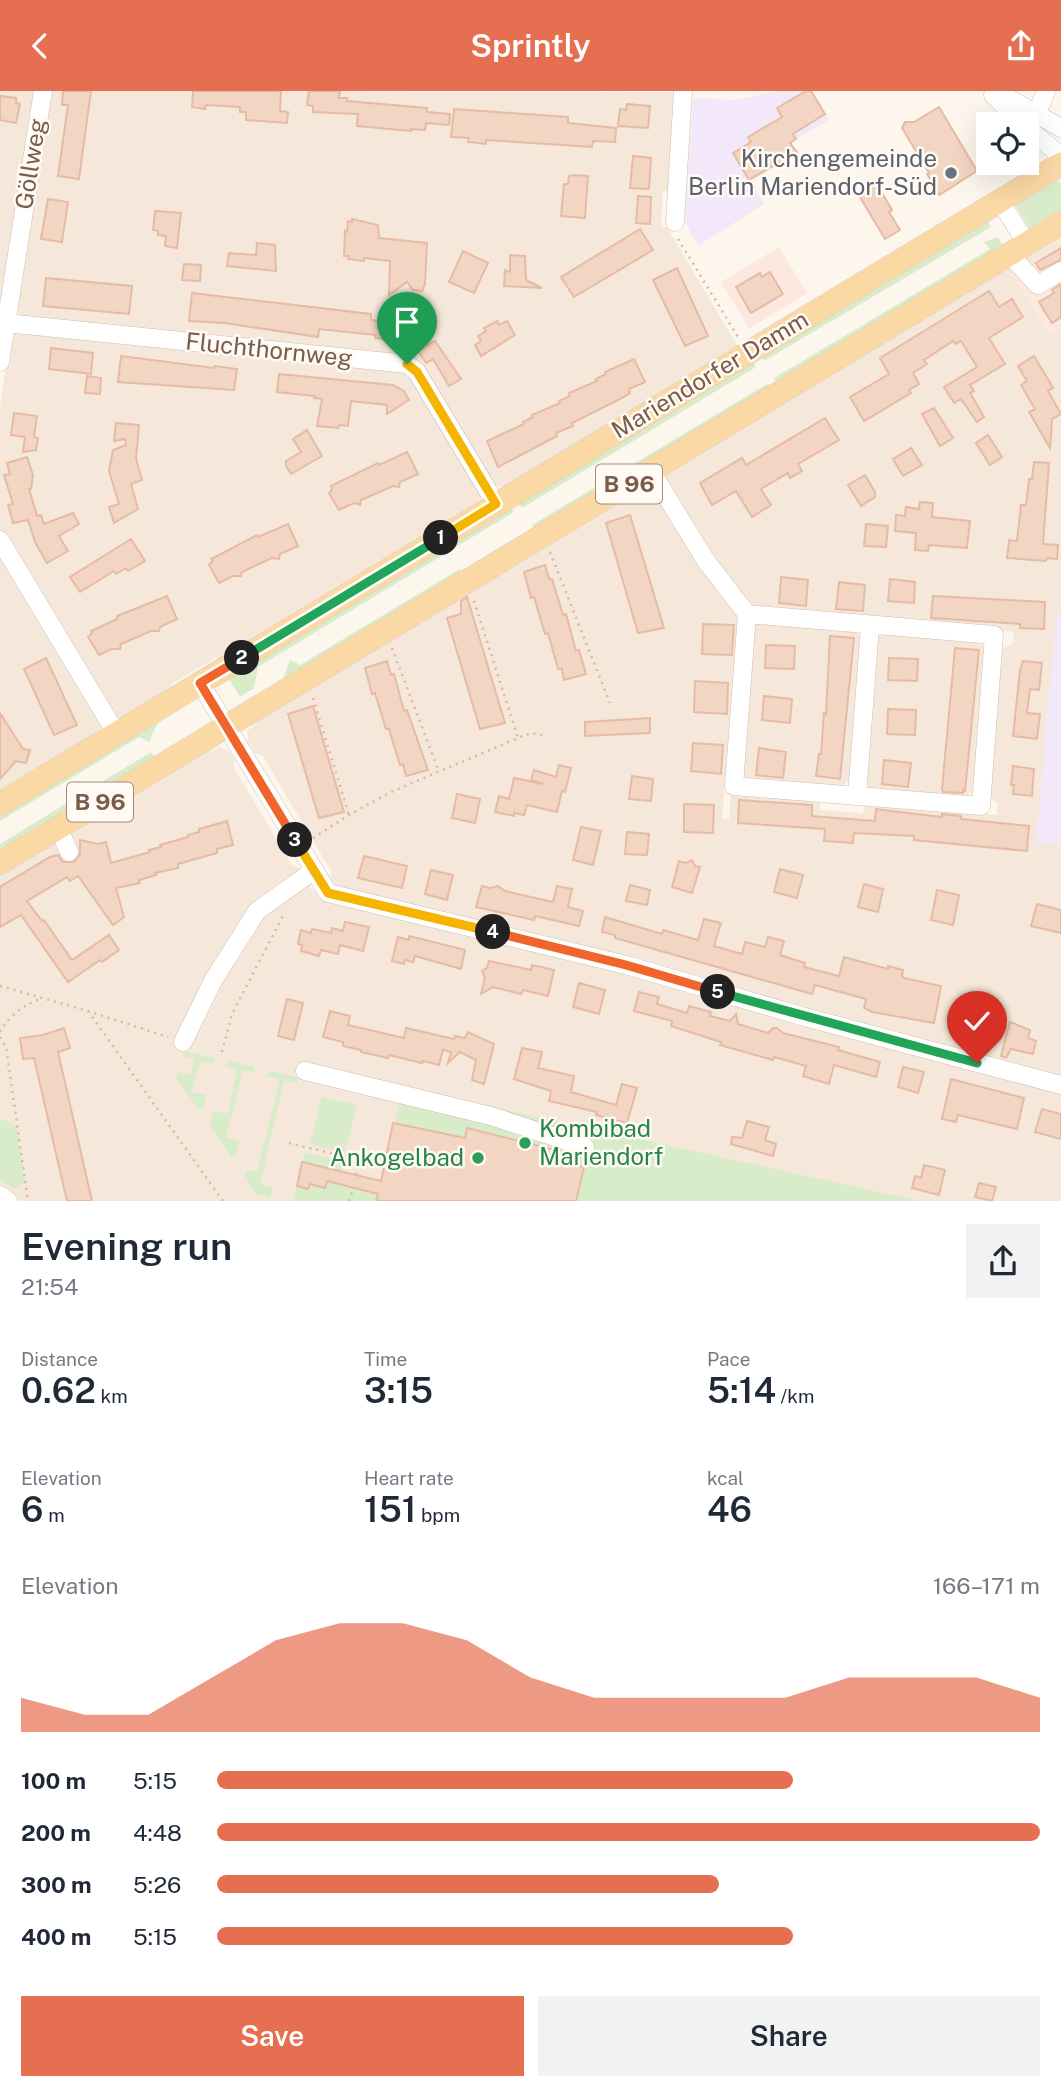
<!DOCTYPE html>
<meta charset="utf-8">
<style>
:root{--surface:#fff;--page:#f2f2f3;--text:#1f2937;--muted:#747a83;--accent:#e76f51}
body{margin:0;font-family:"Public Sans",sans-serif;background:var(--page);color:var(--text);height:100vh;display:flex;flex-direction:column;font-size:26px;white-space:nowrap}
*{box-sizing:border-box;margin:0}
p{font-size:23px;color:var(--muted)}
.icon{flex:none;width:38px;height:38px;fill:none;stroke:currentColor;stroke-width:2;stroke-linecap:round;stroke-linejoin:round}
.map{position:relative;height:1110px;overflow:hidden}
.details{display:flex;flex-direction:column;background:var(--surface);flex:1}
.details>*{flex:none}
.buttons{position:absolute;left:976px;top:21px;display:grid;gap:14px}
.buttons a{display:grid;place-items:center;width:63px;height:63px;border-radius:0px;background:var(--surface);box-shadow:0 7px 28px #0002;font-size:35px}
.pin{position:absolute;display:grid;place-items:center;width:60px;height:60px;color:#fff;margin:-72px -30px;border-radius:50% 50% 50% 0;rotate:-45deg;box-shadow:0 0 7px #0007}
.pin .icon{rotate:45deg}
.km{position:absolute;width:35px;height:35px;margin:-18px;border-radius:50%;background:#222;color:#fff;font-size:19px;line-height:35px;text-align:center}
.round{display:grid;place-items:center;flex:none;width:74px;height:74px;border-radius:0px;background:var(--page)}
.summary{display:flex;align-items:center;justify-content:space-between;height:119px;padding:0 21px}
h1{font-size:38px;font-weight:600;line-height:52px}
.metrics{display:grid;grid-template-columns:repeat(3,1fr);gap:10px;height:119px;padding:7px 21px}
.metrics div{display:grid;align-content:center}
.metrics b{font-size:35px;font-weight:600}
.metrics small{font-size:19px;font-weight:400}
.metrics p{font-size:19px}
.chart{height:196px;padding:14px 21px}
.chart p{display:flex;justify-content:space-between}
.chart svg{width:100%;height:126px;margin-top:7px;fill:var(--accent);opacity:.7}
.primary-button{display:flex;gap:14px;margin-top:auto;padding:14px 21px}
.primary-button a{flex:1;height:80px;border-radius:0px;background:var(--accent);color:#fff;font-size:28px;font-weight:600;line-height:80px;text-align:center}
.primary-button a+a{background:var(--page);color:var(--text)}
ul{padding:0 21px;list-style:none;font-size:23px}
li{display:grid;grid-template-columns:112px 84px 1fr;align-items:center;height:52px}
li i{height:18px;border-radius:9px;background:var(--accent)}
header{display:flex;justify-content:space-between;align-items:center;height:91px;padding:0 21px;background:var(--accent);color:#fff;font-size:32px;font-weight:600}
.map>svg:first-child{display:block}
</style>
<header><svg class="icon" aria-label="back" viewBox="0 0 24 24"><path d="M15 5l-7 7 7 7"/></svg>Sprintly<svg class="icon" aria-label="share" viewBox="0 0 24 24"><path d="M12 15V3M7 8l5-5 5 5M5 13v7h14v-7"/></svg></header>
<div class="map">
<svg width="1061" height="1110" viewBox="0 0 1061 1110">
<rect width="100%" height="100%" fill="#fdf6ec"/>
<!-- residential -->
<path fill="#f5e8da" d="M0,0h36l-36,232z
M49,0l626,1 -7,99h-5l-2,36h6l71,120 -232,139 -6,1 -6,-2 -72,-117 -401,-52 -5,-8z
M1061,143v843l-724,-190 -7,-7 1,-9 -69,-116 -7,-2 -7,-12v-11l8,-6 -2,-3 392,-236 11,7 83,124 -18,203h7l2,-28 89,8v11l43,3 1,-10 133,12 1,-12 -8,-5 10,-148 12,-6 2,-12 -252,-23 -7,-2 -27,-28 -17,-22 -49,-82z
M17,240l391,40 73,125 -5,8 -258,156 -2,-3 -4,3 -41,24 1,4 -49,29h-6l-6,-4 -111,-185v-122l10,-67z
M0,462l102,171 -5,9 -97,58z
M759,532l94,7 8,7 -11,141 -9,9 -92,-7 -8,-7 12,-145z
M886,542l91,8 6,5 2,8 -11,135 -9,9 -98,-9 -3,-5 13,-146z
M219,656l9,4 7,9 -1,8 57,96 7,3 14,22 10,9 295,71 444,122v110h-1041l-20,-13v-314l209,-126 2,3z"/>
<!-- commercial -->
<path fill="#fde8e0" d="M779,156l28,46 -58,36 -28,-47z
M1061,157v80l-12,7 -35,-58z"/>
<!-- education -->
<path fill="#f3e8fa" d="M777,0h34l18,29 -38,22 6,10 -47,28 14,24 -66,42 -12,-22 -1,-8 8,-118 43,2z
M1057,520l4,1v233l-25,-2z"/>
<!-- green -->
<path fill="#d8ecc9" d="M1055,88l6,4v28l-32,17 -14,-23z
M987,128l4,8 -227,134 -3,-5z
M998,146l5,9 -226,137 -3,-5 216,-129 -6,-7z
M753,270l3,6 -234,141 -4,-6z
M767,293l2,3 -235,142 -2,-4z
M510,416l4,5 -256,155 -4,21 -14,9 -12,-20z
M460,478l2,4 -179,106 7,-19 10,5z
M158,631l-9,20 -10,-5 -139,84v-6z
M151,661l4,6 -155,93v-7z
M186,960l27,7 1,3 -2,2 -12,-2 -9,31 15,3 -3,13 -4,2 -23,-32 2,-6 13,3 3,-16 -12,-3z
M229,970l24,5 3,5 -1,2 -12,-3 -17,67 13,4 -2,13 -5,4 -22,-31 3,-16 15,3 9,-45 -13,-3z
M270,980l27,6v6l-13,-2 -24,103 13,4 -3,9 -15,-3 -10,-19 1,-5 11,2 23,-92 -14,-4z
M403,996l517,114h-627l12,-49 38,10 -2,9 40,10z
M322,1006l35,8 -12,48 -35,-9z
M0,1029l8,1 9,5 8,57 -10,6 -15,-9z"/>
<!-- building -->
<path fill="#f3d5c3" stroke="#e6bba3" stroke-width="2" d="M63,0h28l-12,88 -21,-3 10,-71h-6z
M193,0h88l-1,20 8,1 -1,11 -41,-3v-8h-6v-5l-34,-2 -1,4 -13,-2z
M309,0h31l-1,7h8v3l80,7v4l23,2 -1,11 -23,-2 -1,7 -14,-1v2l-54,-5 1,-12 -45,-2v-6l-6,-1z
M806,0h5l14,23 -32,20 3,5 -6,4 7,9 -48,28 -16,-27 18,-11 -3,-5 34,-20 -5,-9z
M0,5l16,2v5l4,1 -4,19 -16,-3z
M627,13l23,2 -2,22 -30,-2 2,-17 6,1z
M939,16l38,64 -38,24 -12,-21 2,-1 -27,-45 3,-6h9z
M454,18l114,8v6l48,5 -1,14 -22,-1 -1,6 -106,-7v4l-18,-2 1,-4 -18,-1z
M633,65l18,2 -2,31 -19,-1z
M574,84l14,1 -3,42 -24,-2 3,-32h4l1,-8z
M876,92l16,27 -3,2 11,18 -15,9 -27,-45z
M638,105l13,1 -1,27 -14,-1z
M48,108l20,3 -6,40 -21,-3z
M155,120l26,2 -4,35 -12,-2 1,-10 -8,-1v-4l-5,-1z
M352,128l26,6 1,13 48,5 -2,41 -3,7 -9,-1 -6,-8 -18,13 1,-34 -26,-3v3l-16,-2 1,-3h-5l1,-25 2,1 1,-11 4,1z
M640,138l13,21 -79,47 -13,-20z
M257,152l18,2 1,26 -49,-5 2,-13 27,2z
M1061,157v12l-21,10 -4,-7z
M463,160l25,12 -14,30 -25,-11z
M510,164l15,1 1,24 16,8 -38,-2 1,-16 5,2z
M184,173l17,1 -1,16 -18,-1z
M677,177l31,68 -23,10 -32,-66z
M770,181l13,22 -32,19 -15,-26 24,-14 2,4z
M46,187l86,8 -3,28 -86,-8z
M1061,193v33l-9,6 -13,-21 15,-9 -2,-3z
M989,200l10,16 13,-8 11,18 -34,21 16,26 -35,21 4,6 -4,2 14,24 -7,5 -16,-23 -7,4 -10,-16 33,-20 -16,-26 -6,3 -2,-3 -29,19 3,4 -14,9 6,11 -10,6 2,3 -47,28 -14,-24 39,-23 -9,-16z
M192,202l179,21v6l27,3 -2,17 -21,-2 1,-3 -57,-6 -1,8 -93,-14 -36,-2z
M497,230l2,4 8,-4 8,14 -34,21 -6,-11 6,-4 -3,-5 8,-5 -2,-3z
M435,250l26,38 -12,7 -16,-27 -7,4 -8,-12z
M51,257l42,5 -2,21 -42,-5z
M121,265l93,12 1,-2 22,3 -3,21 -116,-8z
M1034,265l19,32 -5,3 13,23 -9,5 -2,29 -21,-36 6,-3 -14,-24 6,-4 -9,-15z
M634,268l11,23 -16,7 1,4 -10,6 -48,24 1,3 -17,7 1,3 -59,31 -11,-26 37,-17 -1,-2 10,-5 -1,-2 28,-12 -1,-2 11,-5 -1,-3 28,-12 -1,-2 10,-5 -1,-2z
M279,283l114,11 11,6 5,9 -22,14v-9l-36,-4 -3,25 -9,-1 -1,3 -21,-2 5,-27 -8,-1 1,-2 -38,-4z
M87,285l14,2 -1,16 -15,-1z
M934,317l19,30 -13,8 -18,-32z
M14,322l23,3 -3,21 4,1 -2,12 -13,2 2,-15 -14,-2z
M825,327l14,22 -41,24 4,7 -12,7 -2,-5 -27,16 10,16 -19,12 -16,-26 -24,14 -12,-22 42,-25 4,7z
M116,332l23,2 -3,34 6,21 -11,4 7,25 -24,14 -5,-16 10,-3 -10,-33 4,-21 13,-5 -1,-6 -11,2z
M307,339l15,26 -31,18 -5,-8v-5l15,-9 -8,-13z
M988,344l14,22 -12,8 -14,-22z
M911,357l11,17 -19,11 -10,-17z
M407,361l11,22 -18,8 -1,5 -6,-1 -32,14 -1,5 -6,-2 -15,7 -10,-17 3,-4 -1,-3 47,-23 1,2z
M27,366l6,18 -2,14h-2l8,27 4,-1 3,9 29,-11 6,11 -20,12 9,15 -21,12 -12,-21 -7,-22 -15,3 -5,-18 5,-1 -9,-29 6,-1 -3,-11z
M1034,371l15,1 -6,81 15,1 -1,14 -10,-1 -1,3 -39,-3 2,-18 8,1 4,-36h5l3,-26h3z
M865,384l10,17v5l-14,9 -13,-21z
M920,411l13,1 -1,14 38,4 -3,27 -38,-3 -1,6 -13,-1 1,-17 -21,-2 1,-16 9,1 1,-9 13,2z
M630,424l34,113 -26,5 -32,-110z
M288,433l10,22 -18,8 -1,5 -7,-1 -30,14 -1,4h-8l-14,7 -10,-18 4,-4 -2,-2 46,-24 1,2z
M866,433l22,2 -2,21 -22,-1z
M131,448l14,22 -17,10 -2,-3 -10,6 -2,-3 -34,21 -10,-15z
M545,474l4,14h3l11,36 3,-1 10,37 3,-1 7,24 -22,6 -2,-11h-4l-10,-36 -3,1 -11,-37 -3,1 -7,-26z
M781,486l27,3 -2,26 -27,-3z
M890,488l25,3 -1,21 -26,-2z
M839,491l26,3 -2,26 -27,-2z
M167,505l10,23 -17,8 -1,4h-8l-30,13 -1,5h-9l-12,6 -11,-18 4,-4 -1,-2 26,-12v-3z
M933,505l112,6 -1,27 -24,-1v-4l-89,-6z
M467,506l38,126 -25,6 -33,-111 14,-4v-13z
M703,533l31,1 -2,30 -30,-1z
M830,545l24,2 -14,141 -24,-3 3,-22h2l3,-41 2,1z
M766,554l29,1 -1,23 -29,-1z
M955,557l24,2 -14,141 -2,-1v3l-20,-1 -1,-3z
M46,567l31,67 -23,10 -30,-66z
M889,567l29,1 -1,22 -29,-1z
M387,570l4,14 3,-1 10,37 3,-1 21,60 -22,6 -3,-12 -3,1 -11,-36h-3l-11,-36 -3,1 -7,-26z
M1023,570l19,2 -3,27 -9,-1 -3,24 13,1 -3,25 -24,-3 7,-66z
M695,590l33,2 -1,31 -33,-2z
M764,605l28,3 -2,24 -28,-3z
M313,615l31,106 -25,6 -31,-104z
M888,618l28,1 -1,25 -28,-1z
M0,622l23,36 7,1 -4,13 -10,-2 -16,18z
M650,627v15l-65,3v-14z
M693,652l30,2 -2,29 -30,-3z
M759,657l27,4 -3,26 -27,-3z
M884,669l27,3 -3,24 -26,-3z
M559,674l12,3 -6,24 -3,-1 -5,21 -30,-7 -3,10 -10,-2v3l-19,-4 4,-16 10,3 5,-21 29,6 -12,-4 3,-10 22,7z
M1013,675l21,3 -2,27 -19,-2 1,-9h-3z
M632,685l21,3 -2,22 -22,-2z
M457,703l23,5 -5,24 -23,-5z
M739,709l73,5v11l63,5 1,-12 66,8v-3l19,2v3l68,7 -2,25 -113,-11v-4l-60,-3 -1,10 -29,-2 1,-12 -87,-6z
M684,713l30,1 -1,28 -29,-1z
M227,730l6,24 -16,4v4l-39,11v4l-23,5 1,2 -17,5 1,3 -24,5 8,29 -11,8 -35,-49 -8,5 -3,-4 -40,24 15,20 2,-1 28,40 37,-25 10,15 -17,12 -2,-2 -32,22 -47,-67 -21,12v-40l50,-30 8,-2 5,7h11l6,-8v-14l18,4 8,-2 5,21 39,-11 -1,-2 12,-3 -1,-2 28,-8v-2l11,-3v-3z
M581,736l20,4 -8,34 -20,-5z
M627,741l22,2 -2,21 -22,-1z
M364,765l43,10 -5,22 -44,-10z
M692,769l3,6 5,1 -8,26 -20,-6 7,-26 7,2z
M780,778l23,6 -6,23 -23,-6z
M431,779l22,5 -6,25 -22,-6z
M864,793l19,5 -5,23 -20,-5z
M630,794l20,5 -3,15 -21,-4z
M482,795l8,2 8,-2 7,5 48,11 4,-16 15,3 -4,18 15,4 -4,15 -44,-10 -1,4 -58,-13z
M937,799l22,5 -6,30 -22,-5z
M1037,813l24,6v23l-30,-7z
M605,826l57,17 1,-4 35,10 6,-21 17,4 -7,23 28,8 3,-12 20,5 3,-10 16,4 -4,14 25,8 -1,4 35,9 5,-19 44,12v-3l15,4 -1,6 2,2 37,8 -7,37 -62,-11 -8,-4 2,-9 -51,-14 -3,9 -197,-56v-3l-13,-3z
M345,831l24,5 -6,24 -23,-6 -2,9 -17,-4 -2,6 -18,-5 1,-6 -4,-1 3,-14 10,3 1,-4 19,4 1,-5 11,3z
M409,845l56,14 -4,19 -46,-13 -2,6 -8,-2 -1,4 -12,-3 6,-24 11,3z
M489,870l42,9 1,-5 22,5 -6,26 -25,-6 -2,4 -28,-7 -12,7 4,-16 -3,-7 5,-3z
M579,892l26,7 -6,24 -26,-7z
M639,901l20,5 -2,7 30,9 2,-7 22,6 -1,4 20,5 6,-7 2,10 30,9 5,-5h4l6,5 56,14 -1,3 42,12 -4,15 -42,-12 -5,19 -26,-8 3,-10 -32,-9 -1,3 -53,-15 1,-3 -50,-16 1,-5 -38,-10z
M287,908l16,4 -9,37 -16,-4z
M330,920l20,5 -2,9 56,13 2,-10 48,11 1,-3 10,2 3,-6 26,12 -10,40 -12,-4 4,-20 -16,-8 -12,11 3,-11 -8,-2 -4,15 -16,-4 -1,2 -33,-8 -1,3 -27,-6v-2l-18,-4v-4l-20,-5z
M964,920l19,4 -6,21 -19,-5z
M1010,931l20,8 -2,8 8,3 -3,13 -22,-5 -5,9 -5,-2z
M64,937l6,20 -12,4 34,149h-25l-33,-143 -11,1 -3,-21 23,-3z
M522,957l20,4 -4,16 36,8 -3,16 45,13 6,-21 15,4 -10,35 -31,-8 1,-3 -48,-11 2,-10 -37,-12z
M903,976l21,5 -6,21 -20,-6z
M951,988l73,19 -7,31 -59,-14 -2,7 -14,-3z
M1042,1018l19,5v25l-26,-7z
M747,1030l22,6 -4,13 11,4 -3,12 -42,-12 1,-7 10,1z
M393,1032l72,15 2,-10 104,26 -2,9 15,4 -8,34h-200l2,-7 -51,-13 -2,7 -15,-4 -2,5 -11,-3 5,-24 79,19z
M924,1074l21,5 -6,25 -27,-7 3,-12 6,2z
M979,1092l17,4 -4,14 -17,-4z"/>
<g fill="none" stroke-linecap="round" stroke-linejoin="round">
<defs>
<path id="minor" d="M996,0l65,37
M993,4l30,29
M1037,22l9,-22
M1027,37l34,28
M1000,110l27,43
M675,131l8,-131
M1009,163l29,31 23,-14
M6,232l401,41 10,8 79,132
M0,271l43,-271
M651,380l55,90 41,53 -13,172 247,20 13,-171 -247,-21
M0,449l116,193
M200,592l128,210 298,72 179,52 256,68
M857,705l13,-170
M58,736l11,25
M183,951l31,-63 43,-68 56,-40
M305,980l186,45 94,31
M0,1104l8,6"/>
<path id="major" d="M0,713l1061,-640
M0,772l1061,-640"/>
</defs>
<!-- minor casing -->
<use href="#minor" stroke="#d1beb0" stroke-width="19"/>
<!-- major casing -->
<use href="#major" stroke="#dad1cd" stroke-width="24"/>
<!-- path -->
<path stroke="#d9b8a5" stroke-width="2.5" stroke-dasharray="2 5" stroke-linecap="butt" d="M678,148l60,98
M550,461l60,151
M474,510l44,137
M392,557l47,124
M313,607l36,117
M313,747l36,-23 42,-23 127,-54 13,-5 16,3
M0,895l88,25 80,26
M88,920l135,190
M0,941c10,-18 24,-27 42,-34
M0,946l6,10 22,154
M222,961l10,-38 53,-102
M289,1052l95,23
M356,1084l2,-15
M349,1110l4,-13"/>
<!-- minor -->
<use href="#minor" stroke="#fff" stroke-width="18"/>
<!-- major -->
<use href="#major" stroke="#fbd9a5" stroke-width="23"/>
</g>
<g fill="none" stroke-linecap="round" stroke-linejoin="round">
<defs>
<path id="split-1" d="M407,273l10,8 79,132 -55,34"/>
<path id="split-2" d="M242,567l199,-120"/>
<path id="split-3" d="M242,567l-42,25 95,157"/>
<path id="split-4" d="M295,749l33,53 165,39"/>
<path id="split-5" d="M493,841l133,33 92,27"/>
<path id="split-6" d="M718,901l259,71"/>
</defs>
<!-- split-1 casing -->
<use href="#split-1" stroke="#fff" stroke-width="14"/>
<!-- split-2 casing -->
<use href="#split-2" stroke="#fff" stroke-width="14"/>
<!-- split-3 casing -->
<use href="#split-3" stroke="#fff" stroke-width="14"/>
<!-- split-4 casing -->
<use href="#split-4" stroke="#fff" stroke-width="14"/>
<!-- split-5 casing -->
<use href="#split-5" stroke="#fff" stroke-width="14"/>
<!-- split-6 casing -->
<use href="#split-6" stroke="#fff" stroke-width="14"/>
<!-- split-1 -->
<use href="#split-1" stroke="#f5b400" stroke-width="9"/>
<!-- split-2 -->
<use href="#split-2" stroke="#22a559" stroke-width="9"/>
<!-- split-3 -->
<use href="#split-3" stroke="#f0652b" stroke-width="9"/>
<!-- split-4 -->
<use href="#split-4" stroke="#f5b400" stroke-width="9"/>
<!-- split-5 -->
<use href="#split-5" stroke="#f0652b" stroke-width="9"/>
<!-- split-6 -->
<use href="#split-6" stroke="#22a559" stroke-width="9"/>
</g>
<!-- markers -->
<circle fill="#6b7280" stroke="#fffaf3" stroke-width="2.5" cx="951" cy="82" r="7"/>
<g fill="#2e9e5b" stroke="#fffaf3" stroke-width="2.5">
<circle cx="525" cy="1052" r="7"/>
<circle cx="478" cy="1067" r="7"/>
</g>
<g text-anchor="middle" stroke-width="5" stroke-linejoin="round" paint-order="stroke">
<!-- shield labels -->
<g fill="#fffaf3" stroke="#a28b7f" stroke-width="2">
<rect x="596" y="373.5" width="66" height="39" rx="5"/>
<rect x="67" y="691.5" width="66" height="39" rx="5"/>
</g>
<g font-size="23" font-weight="bold" fill="#7a5c4d">
<text x="629" y="401">B 96</text>
<text x="100" y="719">B 96</text>
</g>
<!-- worship labels -->
<g font-size="24" fill="#5b616d" stroke="#fffaf3" text-anchor="end">
<text x="937" y="76">Kirchengemeinde<tspan x="937" dy="28">Berlin Mariendorf-Süd</tspan></text>
</g>
<!-- street labels -->
<g font-size="24" fill="#7a5c4d" stroke="#fffaf3">
<text transform="translate(31 73) rotate(-81)" y="8">Göllweg</text>
<text transform="translate(269 259) rotate(6)" y="8">Fluchthornweg</text>
<text transform="translate(710 284) rotate(-31)" y="8">Mariendorfer Damm</text>
</g>
<!-- leisure labels -->
<g font-size="24" fill="#27864d" stroke="#fffaf3" text-anchor="start">
<text x="539" y="1046">Kombibad<tspan x="539" dy="28">Mariendorf</tspan></text>
<text x="464" y="1075" text-anchor="end">Ankogelbad</text>
</g>
</g>
</svg>
<div class="buttons">
<a><svg class="icon" aria-label="locate" viewBox="0 0 24 24"><circle cx="12" cy="12" r="6"/><path d="M12 2v4M12 18v4M2 12h4M18 12h4"/></svg></a>
</div>
<div class="pin" style="left:407px;top:273px;background:#1e9e55"><svg class="icon" aria-label="arrive" viewBox="0 0 24 24"><path d="M6 21V4h12l-3 4 3 4H6"/></svg></div>
<div class="pin" style="left:977px;top:972px;background:#d93025"><svg class="icon" aria-label="check" viewBox="0 0 24 24"><path d="M5 12l5 5 9-10"/></svg></div>
<b class="km" style="left:441px;top:447px">1</b>
<b class="km" style="left:242px;top:567px">2</b>
<b class="km" style="left:295px;top:749px">3</b>
<b class="km" style="left:493px;top:841px">4</b>
<b class="km" style="left:718px;top:901px">5</b>
</div>
<section class="details">
<div class="summary"><div><h1>Evening run</h1><p>21:54</p></div><a class="round"><svg class="icon" aria-label="share" viewBox="0 0 24 24"><path d="M12 15V3M7 8l5-5 5 5M5 13v7h14v-7"/></svg></a></div>
<div class="metrics">
<div><p>Distance</p><b>0.62<small> km</small></b></div>
<div><p>Time</p><b>3:15</b></div>
<div><p>Pace</p><b>5:14<small> /km</small></b></div>
</div>
<div class="metrics">
<div><p>Elevation</p><b>6<small> m</small></b></div>
<div><p>Heart rate</p><b>151<small> bpm</small></b></div>
<div><p>kcal</p><b>46</b></div>
</div>
<div class="chart"><p><span>Elevation</span>166–171 m</p>
<svg viewBox="0 0 160 44" preserveAspectRatio="none"><path d="M0 44V32L10 38L20 38L30 25L40 12L50 6L60 6L70 12L80 25L90 32L100 32L110 32L120 32L130 25L140 25L150 25L160 32V44z"/></svg>
</div>
<ul>
<li><b>100 m</b>5:15<i style="width:70%"></i></li>
<li><b>200 m</b>4:48<i style="width:100%"></i></li>
<li><b>300 m</b>5:26<i style="width:61%"></i></li>
<li><b>400 m</b>5:15<i style="width:70%"></i></li>
</ul>
<div class="primary-button"><a>Save</a><a>Share</a></div>
</section>
